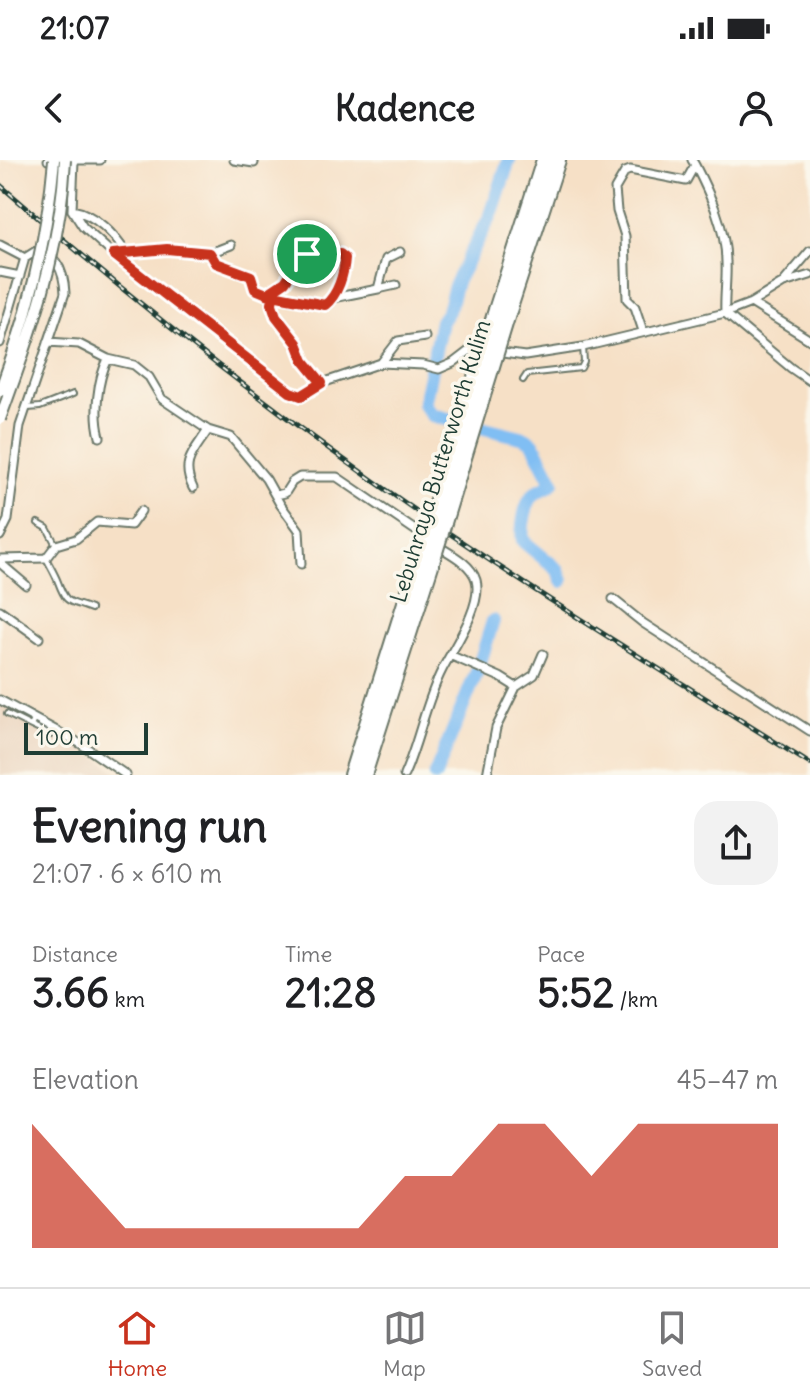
<!DOCTYPE html>
<meta charset="utf-8">
<style>
:root{--surface:#fff;--page:#f2f2f2;--text:#202124;--muted:#757577;--line:#e0e0e0;--accent:#c8321e}
body{margin:0;font-family:Delius,sans-serif;background:var(--page);color:var(--text);height:100vh;display:flex;flex-direction:column;font-size:30px;white-space:nowrap}
*{box-sizing:border-box;margin:0}
p{font-size:26px;color:var(--muted)}
.icon{flex:none;width:44px;height:44px;fill:none;stroke:currentColor;stroke-width:2;stroke-linecap:round;stroke-linejoin:round}
.map{position:relative;height:615px;overflow:hidden}
.sheet{display:flex;flex-direction:column;background:var(--surface);flex:1}
.sheet>*{flex:none}
.scale{position:absolute;left:24px;bottom:20px;width:124px;box-sizing:border-box;padding-left:8px;border:4px solid #1f3d34;border-top:0;font-size:22px;line-height:28px;white-space:nowrap;color:#1f3d34;-webkit-text-stroke:6px #fbf7ec;paint-order:stroke}
.pin{position:absolute;display:grid;place-items:center;width:68px;height:68px;color:#fff;margin:-34px;border:4px solid #fff;border-radius:50%;box-shadow:0 2px 8px #0007}
.round{display:grid;place-items:center;flex:none;width:84px;height:84px;border-radius:24px;background:var(--page)}
.summary{display:flex;align-items:center;justify-content:space-between;height:136px;padding:0 32px}
h1{font-size:44px;font-weight:700;line-height:60px}
.stats{display:grid;grid-template-columns:repeat(3,1fr);gap:12px;height:136px;padding:8px 32px}
.stats div{display:grid;align-content:center}
.stats b{font-size:40px;font-weight:700}
.stats small{font-size:22px;font-weight:400}
.stats p{font-size:22px}
.chart{height:224px;padding:16px 32px}
.chart p{display:flex;justify-content:space-between}
.chart svg{width:100%;height:144px;margin-top:8px;fill:var(--accent);opacity:.7}
.status{display:flex;justify-content:space-between;align-items:center;height:56px;padding:0 40px;background:var(--surface);direction:ltr}
.status svg{height:22px;fill:currentColor}
header{display:flex;justify-content:space-between;align-items:center;height:104px;padding:0 32px;background:var(--surface);font-size:36px;font-weight:700}
.dock{display:flex;justify-content:space-around;align-items:center;height:112px;border-top:2px solid var(--line);background:var(--surface);font-size:22px;color:var(--muted)}
.dock a{display:grid;justify-items:center;gap:4px}
.dock .current{color:var(--accent)}
.map>svg:first-child{display:block}
</style>
<div class="status"><b>21:07</b><svg viewBox="0 0 49 12"><path d="M0 12V9h3v3zM5 12V6h3v6zM10 12V3h3v9zM15 12V0h3v12zM26 1h20v11H26zM47 4h2v5h-2z"/></svg></div>
<header><svg class="icon" aria-label="back" viewBox="0 0 24 24"><path d="M15 5l-7 7 7 7"/></svg>Kadence<svg class="icon" aria-label="person" viewBox="0 0 24 24"><circle cx="12" cy="8" r="4"/><path d="M4 21q1-7 8-7t8 7"/></svg></header>
<div class="map">
<svg width="810" height="615" viewBox="0 0 810 615">
<rect width="100%" height="100%" fill="#fbf7ec"/>
<filter id="ink" filterUnits="userSpaceOnUse"><feTurbulence type="fractalNoise" baseFrequency=".0125" numOctaves="2"/><feDisplacementMap in="SourceGraphic" scale="16" xChannelSelector="R" yChannelSelector="G"/><feConvolveMatrix kernelMatrix="1 2 1 2 8 2 1 2 1" color-interpolation-filters="sRGB"/></filter>
<filter id="wash" filterUnits="userSpaceOnUse"><feTurbulence type="fractalNoise" baseFrequency=".006" numOctaves="4" result="noise"/><feDisplacementMap in="SourceGraphic" scale="32" xChannelSelector="R" yChannelSelector="G"/><feGaussianBlur stdDeviation="1.8" result="paint"/><feColorMatrix in="noise" values="0 0 0 0 0 0 0 0 0 0 0 0 0 0 0 0 0 1.4 0 .05"/><feComposite in="paint" operator="in"/></filter>
<g filter="url(#wash)">
<rect width="100%" height="100%" fill="#f6e0c6"/>
<!-- built -->
<path fill="#e8cfb7" d="M0,544l86,46 35,25h-121z"/>
<g fill="none" stroke-linecap="round" stroke-linejoin="round">
<!-- river -->
<path stroke="#80bef3" stroke-width="14" d="M509,0l-18,55 -35,67 -8,29 -7,10 -17,83 8,11 93,23 8,5 20,39c-6,7 -9,5 -16,10 -12,7 -16,36 -14,49l35,29 4,11
M435,615l43,-106 15,-48"/>
</g>
</g>
<g filter="url(#ink)">
<g fill="none" stroke-linecap="round" stroke-linejoin="round">
<defs>
<path id="lane" d="M523,220l4,-6 54,-6 3,-6 -1,-15
M28,248l12,-1 33,-13
M38,363l9,5 9,17
M46,398c4,8 9,16 12,24 9,24 11,18 33,27
M7,554l24,12 3,-6
M31,566l19,9"/>
<path id="street" d="M48,0h52
M234,0l20,3v-3
M74,1l-2,49 11,17 30,27 177,138 11,4 21,-13 59,-20 42,2 16,4 14,-6 17,-13 13,1
M695,5c15,29 31,64 31,97 1,17 -2,34 -1,51l66,55 19,13
M72,50c23,4 42,24 54,43
M0,85l25,13
M210,93l6,10 35,13 4,13 12,5 18,-12 19,-27 36,-1 5,4c-1,16 -7,37 -20,47l-58,-11
M113,94l54,-5 43,4 21,-8
M0,112l20,4
M784,123l26,-8
M378,129l18,-4
M273,135l-1,9 4,12 21,27 7,18 18,22
M333,138l45,-9 8,-30 14,-7
M751,143l59,37
M643,171l-8,-24 -8,-8 -2,-63 -8,-25 -2,-22 10,-17 5,-2 56,11 9,-16 -3,-5
M48,182l31,2 29,15 26,6 15,12 13,22 46,31 23,7 35,42 14,25 19,26 2,34
M0,183l25,-85 11,-7c22,3 28,22 29,42l-45,133 -12,94 -8,16
M495,192l30,4 58,-9 142,-34 26,-10 31,-19 28,-33
M381,203l17,-22 27,-4
M100,277c-6,-23 -3,-56 8,-78
M193,328c-13,-26 1,-36 15,-58
M276,335l9,-2 7,-11 8,-5h37l88,60
M0,399l46,-1 10,-13 20,-6 21,-17 34,3 10,-14
M0,403l26,22
M613,439l30,24 167,108
M0,450l39,28
M452,496l48,21 16,10 18,-12 9,-21
M0,540l81,44 45,31
M404,615c15,-33 21,-72 38,-105 11,-22 41,-64 34,-90 -5,-17 -27,-27 -41,-36
M487,615l9,-47 20,-41"/>
<path id="highway" d="M496,150l48,-150
M508,154l50,-154
M351,615l68,-217
M364,615l68,-213"/>
</defs>
<!-- lane casing -->
<use href="#lane" stroke="#6a7667" stroke-width="8"/>
<!-- street casing -->
<use href="#street" stroke="#6a7667" stroke-width="11"/>
<!-- highway casing -->
<use href="#highway" stroke="#6a7667" stroke-width="18"/>
<!-- lane -->
<use href="#lane" stroke="#fff" stroke-width="4"/>
<!-- street -->
<use href="#street" stroke="#fff" stroke-width="7"/>
<!-- highway -->
<use href="#highway" stroke="#fff" stroke-width="14"/>
<defs>
<path id="rail" d="M0,25c133,116 273,227 418,327 128,88 261,169 392,252"/>
</defs>
<!-- rail casing -->
<use href="#rail" stroke="#1f3d34" stroke-width="5"/>
<!-- rail -->
<use href="#rail" stroke="#fbf7ec" stroke-width="2" stroke-dasharray="6" stroke-linecap="butt"/>
<defs>
<path id="secondary-bridge" d="M0,231c28,-75 47,-151 54,-231
M0,259c31,-84 61,-169 65,-259"/>
<path id="highway-bridge" d="M419,398l77,-248
M432,402l76,-248"/>
</defs>
<!-- secondary-bridge casing -->
<use href="#secondary-bridge" stroke="#6a7667" stroke-width="14" stroke-linecap="butt"/>
<!-- highway-bridge casing -->
<use href="#highway-bridge" stroke="#6a7667" stroke-width="18" stroke-linecap="butt"/>
<!-- secondary-bridge -->
<use href="#secondary-bridge" stroke="#fff" stroke-width="10"/>
<!-- highway-bridge -->
<use href="#highway-bridge" stroke="#fff" stroke-width="14"/>
</g>
</g>
<g fill="none" stroke-linecap="round" stroke-linejoin="round" filter="url(#ink)">
<defs>
<path id="route" d="M307,94l-6,4 -16,24 -18,12 6,1 -1,9 4,12 21,27 7,18 18,22 -21,13 -11,-4 -177,-138 54,-5 43,4 6,10 35,13 4,13 12,5 58,11c13,-10 19,-31 20,-47l-5,-4h-33"/>
</defs>
<!-- route casing -->
<use href="#route" stroke="#fff" stroke-width="16"/>
<!-- route -->
<use href="#route" stroke="#c8321e" stroke-width="10"/>
</g>
<g text-anchor="middle" stroke-width="7" stroke-linejoin="round" paint-order="stroke">
<!-- street labels -->
<g font-size="22" fill="#1f3d34" stroke="#fbf7ec">
<text transform="translate(440 301) rotate(-73)" y="8">Lebuhraya Butterworth Kulim</text>
</g>
</g>
</svg>
<div class="scale">100 m</div>
<div class="pin" style="left:307px;top:94px;background:#1e9e55"><svg class="icon" aria-label="arrive" viewBox="0 0 24 24"><path d="M6 21V4h12l-3 4 3 4H6"/></svg></div>
</div>
<section class="sheet">
<div class="summary"><div><h1>Evening run</h1><p>21:07 · 6 × 610 m</p></div><a class="round"><svg class="icon" aria-label="share" viewBox="0 0 24 24"><path d="M12 15V3M7 8l5-5 5 5M5 13v7h14v-7"/></svg></a></div>
<div class="stats">
<div><p>Distance</p><b>3.66<small> km</small></b></div>
<div><p>Time</p><b>21:28</b></div>
<div><p>Pace</p><b>5:52<small> /km</small></b></div>
</div>
<div class="chart"><p><span>Elevation</span>45–47 m</p>
<svg viewBox="0 0 160 44" preserveAspectRatio="none"><path d="M0 44V6L10 22L20 38L30 38L40 38L50 38L60 38L70 38L80 22L90 22L100 6L110 6L120 22L130 6L140 6L150 6L160 6V44z"/></svg>
</div>
</section>
<nav class="dock">
<a class="current"><svg class="icon" aria-label="home" viewBox="0 0 24 24"><path d="M3 11l9-7 9 7M6 9v11h12V9"/></svg>Home</a>
<a><svg class="icon" aria-label="map" viewBox="0 0 24 24"><path d="M3 6l6-2 6 2 6-2v14l-6 2-6-2-6 2zM9 4v14M15 6v14"/></svg>Map</a>
<a><svg class="icon" aria-label="saved" viewBox="0 0 24 24"><path d="M7 4h10v16l-5-4-5 4z"/></svg>Saved</a>
</nav>
